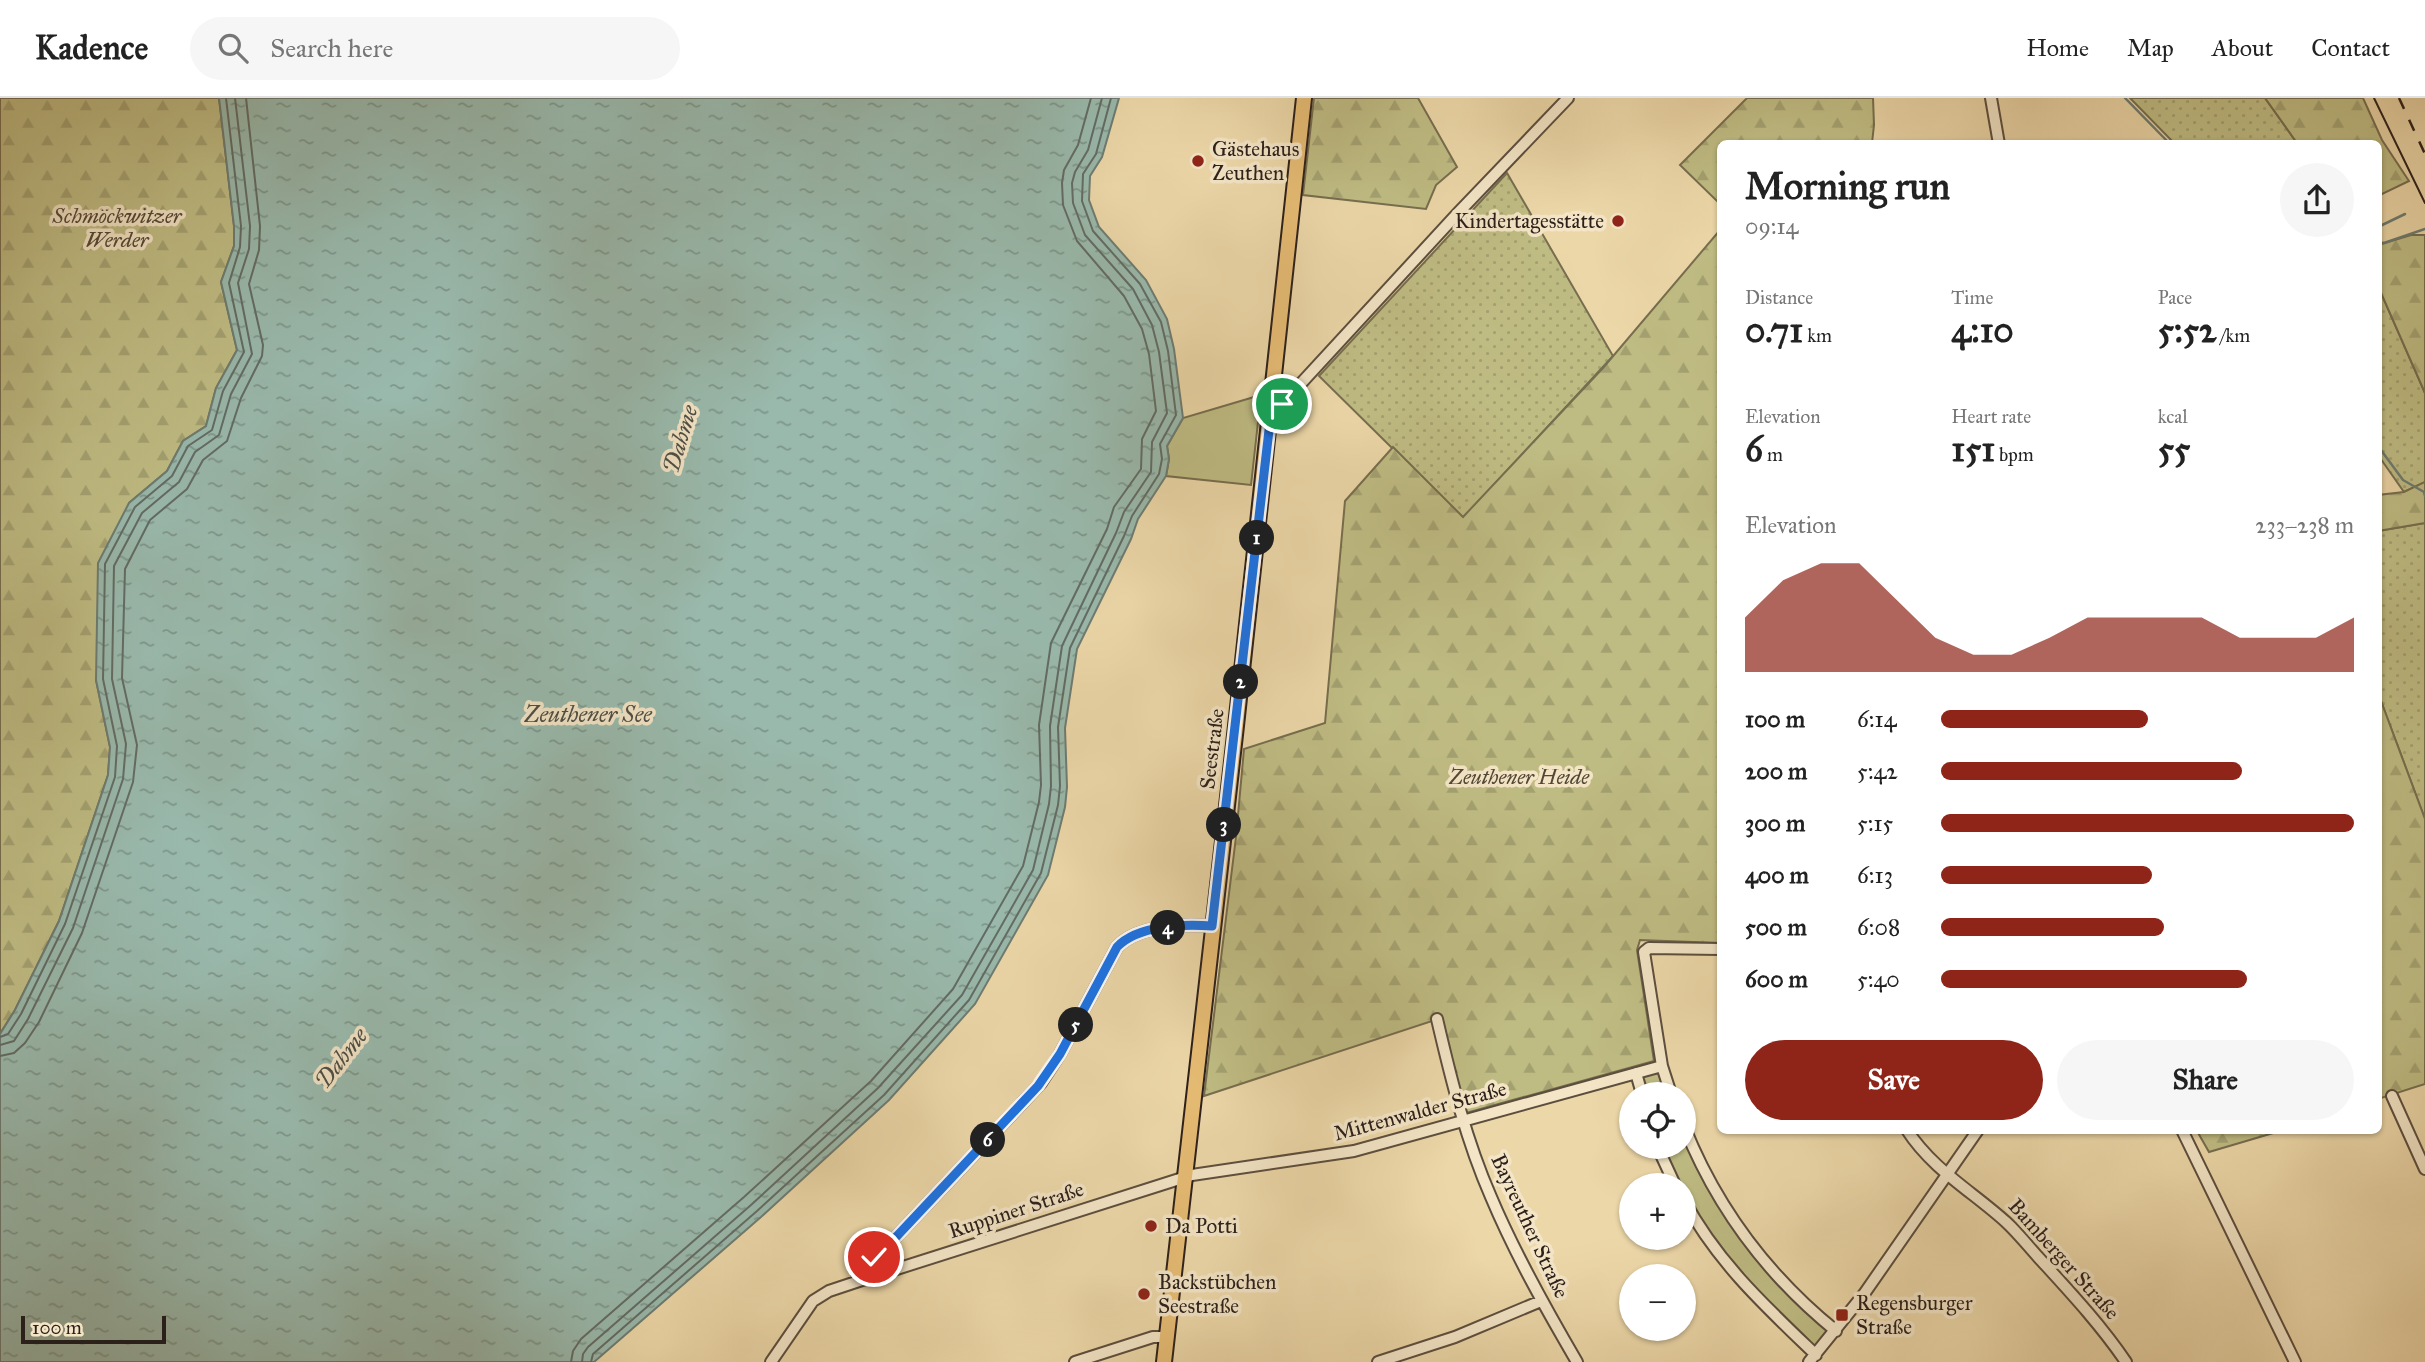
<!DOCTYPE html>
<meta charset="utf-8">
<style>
:root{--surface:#fff;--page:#f6f6f6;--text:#222;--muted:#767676;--line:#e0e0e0;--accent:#8f2418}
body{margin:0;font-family:"IM FELL Great Primer",serif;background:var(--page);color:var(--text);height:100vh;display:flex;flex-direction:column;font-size:26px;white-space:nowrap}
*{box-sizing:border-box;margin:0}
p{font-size:23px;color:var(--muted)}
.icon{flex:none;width:38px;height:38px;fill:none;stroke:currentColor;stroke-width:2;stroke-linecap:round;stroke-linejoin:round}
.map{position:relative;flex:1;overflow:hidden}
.details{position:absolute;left:1717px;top:42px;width:665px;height:994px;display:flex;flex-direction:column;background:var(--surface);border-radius:10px;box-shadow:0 2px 5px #0004}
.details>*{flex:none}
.buttons{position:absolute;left:1619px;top:984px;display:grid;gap:14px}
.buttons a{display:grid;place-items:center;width:77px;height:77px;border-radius:50%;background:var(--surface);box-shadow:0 2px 5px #0004;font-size:35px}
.scale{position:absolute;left:21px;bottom:18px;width:145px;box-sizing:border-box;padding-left:7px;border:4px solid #2c201b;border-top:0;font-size:19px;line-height:24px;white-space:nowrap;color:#2c201b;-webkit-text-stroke:5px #f3e5c6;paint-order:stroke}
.pin{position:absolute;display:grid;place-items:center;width:60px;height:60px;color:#fff;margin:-30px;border:4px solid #fff;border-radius:50%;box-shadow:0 2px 7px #0007}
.km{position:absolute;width:35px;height:35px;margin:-18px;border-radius:50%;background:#222;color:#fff;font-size:19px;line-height:35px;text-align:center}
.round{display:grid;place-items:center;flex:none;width:74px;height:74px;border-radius:37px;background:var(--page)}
.overview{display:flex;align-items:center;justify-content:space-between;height:119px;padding:0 28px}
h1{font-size:38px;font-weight:700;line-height:52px}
.metrics{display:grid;grid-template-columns:repeat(3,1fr);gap:10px;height:119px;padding:7px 28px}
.metrics div{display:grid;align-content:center}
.metrics b{font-size:35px;font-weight:700}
.metrics small{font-size:19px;font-weight:400}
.metrics p{font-size:19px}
.chart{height:196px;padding:14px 28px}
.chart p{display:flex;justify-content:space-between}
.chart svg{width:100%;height:126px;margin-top:7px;fill:var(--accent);opacity:.7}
.primary-button{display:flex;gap:14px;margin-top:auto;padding:14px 28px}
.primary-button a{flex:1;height:80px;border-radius:42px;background:var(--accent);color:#fff;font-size:28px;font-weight:700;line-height:80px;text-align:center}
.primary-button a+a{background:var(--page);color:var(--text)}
ul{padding:0 28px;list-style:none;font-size:23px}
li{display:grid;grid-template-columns:112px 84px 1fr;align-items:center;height:52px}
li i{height:18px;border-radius:9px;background:var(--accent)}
header{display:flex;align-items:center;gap:42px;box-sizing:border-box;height:98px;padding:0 35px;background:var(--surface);border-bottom:2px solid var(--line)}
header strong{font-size:33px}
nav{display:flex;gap:38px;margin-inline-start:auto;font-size:24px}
.search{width:490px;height:63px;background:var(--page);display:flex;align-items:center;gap:18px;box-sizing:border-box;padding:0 24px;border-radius:38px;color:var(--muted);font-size:26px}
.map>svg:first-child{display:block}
</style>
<header>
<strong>Kadence</strong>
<div class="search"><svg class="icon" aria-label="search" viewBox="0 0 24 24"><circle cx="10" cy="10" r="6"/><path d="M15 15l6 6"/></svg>Search here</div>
<nav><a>Home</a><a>Map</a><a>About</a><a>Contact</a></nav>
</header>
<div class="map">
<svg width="2425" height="1264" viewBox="0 0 2425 1264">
<defs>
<pattern id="grass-dots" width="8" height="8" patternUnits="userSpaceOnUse" patternTransform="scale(1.75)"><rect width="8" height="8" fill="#bfbc83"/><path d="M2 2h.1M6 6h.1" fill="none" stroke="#a4a171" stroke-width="1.8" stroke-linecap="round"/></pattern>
<pattern id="forest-firs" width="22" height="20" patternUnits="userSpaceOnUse" patternTransform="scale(1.75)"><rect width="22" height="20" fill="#bfbc83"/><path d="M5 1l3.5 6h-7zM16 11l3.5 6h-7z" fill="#a4a171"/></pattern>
<pattern id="water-ripples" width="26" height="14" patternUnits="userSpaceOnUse" patternTransform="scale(1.75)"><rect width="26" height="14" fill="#99b9ac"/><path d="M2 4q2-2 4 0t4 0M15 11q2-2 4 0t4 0" fill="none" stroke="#7d968b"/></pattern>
</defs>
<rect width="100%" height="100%" fill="#ecd7a8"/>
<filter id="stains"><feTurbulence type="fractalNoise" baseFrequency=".00286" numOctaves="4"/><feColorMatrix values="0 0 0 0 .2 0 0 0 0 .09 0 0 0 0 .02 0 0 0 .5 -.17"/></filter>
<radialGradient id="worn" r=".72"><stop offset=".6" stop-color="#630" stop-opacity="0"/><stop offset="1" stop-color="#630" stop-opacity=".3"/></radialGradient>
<!-- grass -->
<path fill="url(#grass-dots)" stroke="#766e4f" stroke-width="2" d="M2130,0h135l32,45h-123z
M1507,75l106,183 -150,162 -144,-142z
M2378,188l47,107v89l-21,10 -26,-37z
M2425,425v296l-47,-126v-162z"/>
<!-- forest -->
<path fill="url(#forest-firs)" stroke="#766e4f" stroke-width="2" d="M0,0h219l15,128v20l-13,36 16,68 -21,38 -10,38 -23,15 -16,30 -38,32 -33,177 14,67 -2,28 -49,146 -44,89 -15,24z
M1314,0h104l39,69 -21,18 -10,24 -123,-14z
M1747,0h126l1,27 -2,18 -152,1v60l-40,-39z
M2265,0h98l19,42 27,41 -31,15v-52l-81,-1z
M1720,132v713l-80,-3 -3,10 17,111 -188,52 -25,-95 -237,78 32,-259 8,-88 81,-26 20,-222 48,-54 70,70 140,-149z
M2411,137h14v158l-47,-107v-41z
M2425,384v41l-47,8v-36l26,-3z
M2378,595l47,126v265l-47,15z
M2197,1033h83l-71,21z"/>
<!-- park -->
<path fill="#bfbc83" stroke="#766e4f" stroke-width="2" d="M1261,297l-10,90 -85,-9 3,-17 -2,-13 16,-28z
M1650,975h9l7,21h-19l-5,-17z
M1684,1042l20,39 37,61 87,91 -13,17c-21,-20 -44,-39 -63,-60 -16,-17 -68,-83 -68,-103h-5l-18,-39h23z"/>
<!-- water -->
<path fill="url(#water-ripples)" stroke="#6d7c72" stroke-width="2" d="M219,0h900l-17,59 -12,19 -1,24 10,27 47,53 21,39 7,30 9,69 -16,28 2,13 -3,17 -28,43 -7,20 -54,110 -12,79 2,59 -2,20 -17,68 -73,129 -86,96 -128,117 -167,145h-594v-328l15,-24 44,-89 49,-146 2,-28 -14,-67 2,-117 31,-60 38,-32 16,-30 23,-15 10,-38 21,-38 -16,-68 13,-36v-20z"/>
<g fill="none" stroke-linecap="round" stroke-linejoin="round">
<!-- shore -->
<path stroke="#626c64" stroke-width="2" d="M0,939l8,-3 13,-20 44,-90 50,-147 2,-31 -14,-67 2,-115 30,-57 37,-31 16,-30 24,-16 11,-39 21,-39 -15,-69 11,-36 1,-21 -15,-128
M0,947l14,-4 14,-22 45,-91 50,-149 3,-35 -14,-65 2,-113 28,-53 37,-31 16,-30 24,-17 12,-41 21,-40 -14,-71 11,-34 1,-23 -15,-128
M0,958l14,-3 11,-10 14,-21 43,-89 51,-151 4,-37 -15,-67 3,-109 25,-49 37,-31 16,-29 24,-19 14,-43 21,-42 1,-11 -14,-61 10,-34 1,-24 -14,-128
M571,1264l2,-11 8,-12 163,-142 127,-116 82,-92 70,-123 16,-64 2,-17 -2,-60 12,-82 56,-114 7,-22 27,-38 1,-30 14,-28 -7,-57 -7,-25 -18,-33 -47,-55 -14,-36 -1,-22 2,-13 14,-25 13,-47
M582,1264l1,-8 5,-7 163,-142 127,-117 84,-93 71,-125 16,-66 2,-18 -1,-60 12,-80 54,-113 8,-21 27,-40 1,-30 15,-29 -8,-61 -7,-27 -19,-36 -48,-54 -12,-32 -1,-20 3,-11 13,-22 14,-52
M591,1264l2,-8 164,-143 127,-116 85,-95 72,-127 17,-68 2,-19 -2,-59 12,-79 54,-112 8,-20 27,-42 3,-15 -2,-15 16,-29 -8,-64 -7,-29 -21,-38 -47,-53 -11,-30 1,-27 13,-20 15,-56"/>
<!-- stream -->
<path stroke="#6d7c72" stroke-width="2.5" d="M2125,0l45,46
M2378,129l27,-13
M2378,144l6,1 41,-14
M2378,348l25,34 21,12 1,4"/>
<defs>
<path id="minor" d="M1991,0l8,46
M1272,306h10l175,-190 111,-116
M1437,921c14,60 29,121 54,178 24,57 55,112 86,165
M1636,975l6,21
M1671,996l-9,-28 -18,-114 5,-4 71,1
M2392,998l33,73
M1684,1028c32,80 84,150 152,205
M1907,1032c25,39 66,62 99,92 12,11 22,24 33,36 31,34 61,66 87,104
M2182,1032l113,232
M1657,1048l18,39
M1684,1102c33,62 82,107 132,155
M859,1183l-2,-8 40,-37 144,-153 19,-29 57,-107c21,-22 66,-23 95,-21
M771,1264l42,-61 16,-10 30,-10 333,-106 162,-24 308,-85
M1075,1264l78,-25h14
M1378,1264l77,-25 86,-36
M1809,1264l55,-68 114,-164"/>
<path id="major" d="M1164,1264l71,-627 69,-637"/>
</defs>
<!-- minor casing -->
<use href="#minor" stroke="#5c4e3e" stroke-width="14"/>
<!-- major casing -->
<use href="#major" stroke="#2c201b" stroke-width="18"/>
<!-- minor -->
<use href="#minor" stroke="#f3e5c6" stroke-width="10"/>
<!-- major -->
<use href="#major" stroke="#e6bc74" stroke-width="14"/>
<!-- tram -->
<path stroke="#2c201b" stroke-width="2" d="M2374,0l51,105"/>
<!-- rail -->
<path stroke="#2c201b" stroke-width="2.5" stroke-dasharray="12 12" stroke-linecap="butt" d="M2399,0l26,56"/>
</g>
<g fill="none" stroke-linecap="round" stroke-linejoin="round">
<defs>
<path id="route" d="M874,1159l23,-21 141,-150 22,-32 57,-107c21,-22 66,-23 95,-21l60,-522h10"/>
</defs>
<!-- route casing -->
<use href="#route" stroke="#fff" stroke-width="14"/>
<!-- route -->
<use href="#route" stroke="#1a73e8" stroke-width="9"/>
</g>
<!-- markers -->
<g fill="#8f2418" stroke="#f3e5c6" stroke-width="2.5">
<circle cx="1198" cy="63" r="7"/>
<circle cx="1618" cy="123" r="7"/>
<circle cx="1151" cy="1128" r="7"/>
<circle cx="1144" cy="1196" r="7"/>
<rect x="1835" y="1210" width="14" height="14" rx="3.5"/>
</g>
<g text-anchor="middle" stroke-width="7" stroke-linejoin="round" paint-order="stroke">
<!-- poi labels -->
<g font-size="21" fill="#2c201b" stroke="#f3e5c6" text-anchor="start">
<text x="1212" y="58">Gästehaus<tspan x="1212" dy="24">Zeuthen</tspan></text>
<text x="1604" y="130" text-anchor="end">Kindertagesstätte</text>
<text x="1165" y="1135">Da Potti</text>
<text x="1158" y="1191">Backstübchen<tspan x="1158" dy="24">Seestraße</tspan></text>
<text x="1856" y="1212">Regensburger<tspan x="1856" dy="24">Straße</tspan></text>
</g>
<!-- park labels -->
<g font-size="21" font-style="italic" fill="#514735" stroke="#f3e5c6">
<text x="117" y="125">Schmöckwitzer<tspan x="117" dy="24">Werder</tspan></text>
<text x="1519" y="686">Zeuthener Heide</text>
</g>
<!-- street labels -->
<g font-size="21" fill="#2c201b" stroke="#f3e5c6">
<text transform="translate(1212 651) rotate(-83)" y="7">Seestraße</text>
<text transform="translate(1420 1013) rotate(-15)" y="7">Mittenwalder Straße</text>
<text transform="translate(1016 1112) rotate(-18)" y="7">Ruppiner Straße</text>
<text transform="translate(1530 1128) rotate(65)" y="7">Bayreuther Straße</text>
<text transform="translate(2064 1161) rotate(48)" y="7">Bamberger Straße</text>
</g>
<!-- water labels -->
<g font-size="23" font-style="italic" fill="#4d4e46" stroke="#f3e5c6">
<text transform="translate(680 341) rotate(-73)" y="8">Dahme</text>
<text x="588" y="624">Zeuthener See</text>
<text transform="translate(341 960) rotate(-52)" y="8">Dahme</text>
</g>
</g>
<rect width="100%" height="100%" filter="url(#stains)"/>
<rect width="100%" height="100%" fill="url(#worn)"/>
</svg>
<div class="buttons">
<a><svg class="icon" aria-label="locate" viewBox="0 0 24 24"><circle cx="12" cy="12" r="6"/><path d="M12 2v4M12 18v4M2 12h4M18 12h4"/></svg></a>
<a>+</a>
<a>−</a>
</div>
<div class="scale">100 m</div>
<div class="pin" style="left:1282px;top:306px;background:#1e9e55"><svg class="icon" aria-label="arrive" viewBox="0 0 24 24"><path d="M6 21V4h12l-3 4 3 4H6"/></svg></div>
<div class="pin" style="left:874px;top:1159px;background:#d93025"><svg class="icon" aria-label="check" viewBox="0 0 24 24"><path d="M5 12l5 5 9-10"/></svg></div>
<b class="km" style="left:1257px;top:440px">1</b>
<b class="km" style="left:1241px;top:584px">2</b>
<b class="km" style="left:1224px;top:727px">3</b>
<b class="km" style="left:1168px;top:830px">4</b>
<b class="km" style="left:1076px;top:927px">5</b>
<b class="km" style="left:988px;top:1042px">6</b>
<section class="details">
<div class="overview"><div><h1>Morning run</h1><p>09:14</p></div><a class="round"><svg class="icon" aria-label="share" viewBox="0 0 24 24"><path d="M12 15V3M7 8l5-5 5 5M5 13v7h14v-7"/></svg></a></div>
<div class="metrics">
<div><p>Distance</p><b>0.71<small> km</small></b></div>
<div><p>Time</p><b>4:10</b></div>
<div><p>Pace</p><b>5:52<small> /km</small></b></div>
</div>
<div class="metrics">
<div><p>Elevation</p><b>6<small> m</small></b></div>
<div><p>Heart rate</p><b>151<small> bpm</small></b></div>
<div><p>kcal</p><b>55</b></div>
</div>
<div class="chart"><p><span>Elevation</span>233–238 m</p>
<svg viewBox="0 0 160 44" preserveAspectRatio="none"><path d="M0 44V25L10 12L20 6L30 6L40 19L50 32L60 38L70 38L80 32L90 25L100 25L110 25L120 25L130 32L140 32L150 32L160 25V44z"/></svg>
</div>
<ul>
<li><b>100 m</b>6:14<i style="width:50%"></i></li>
<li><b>200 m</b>5:42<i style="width:73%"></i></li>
<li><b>300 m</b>5:15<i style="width:100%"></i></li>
<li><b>400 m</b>6:13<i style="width:51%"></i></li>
<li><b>500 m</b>6:08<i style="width:54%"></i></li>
<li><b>600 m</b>5:40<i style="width:74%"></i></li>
</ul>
<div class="primary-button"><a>Save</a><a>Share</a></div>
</section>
</div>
